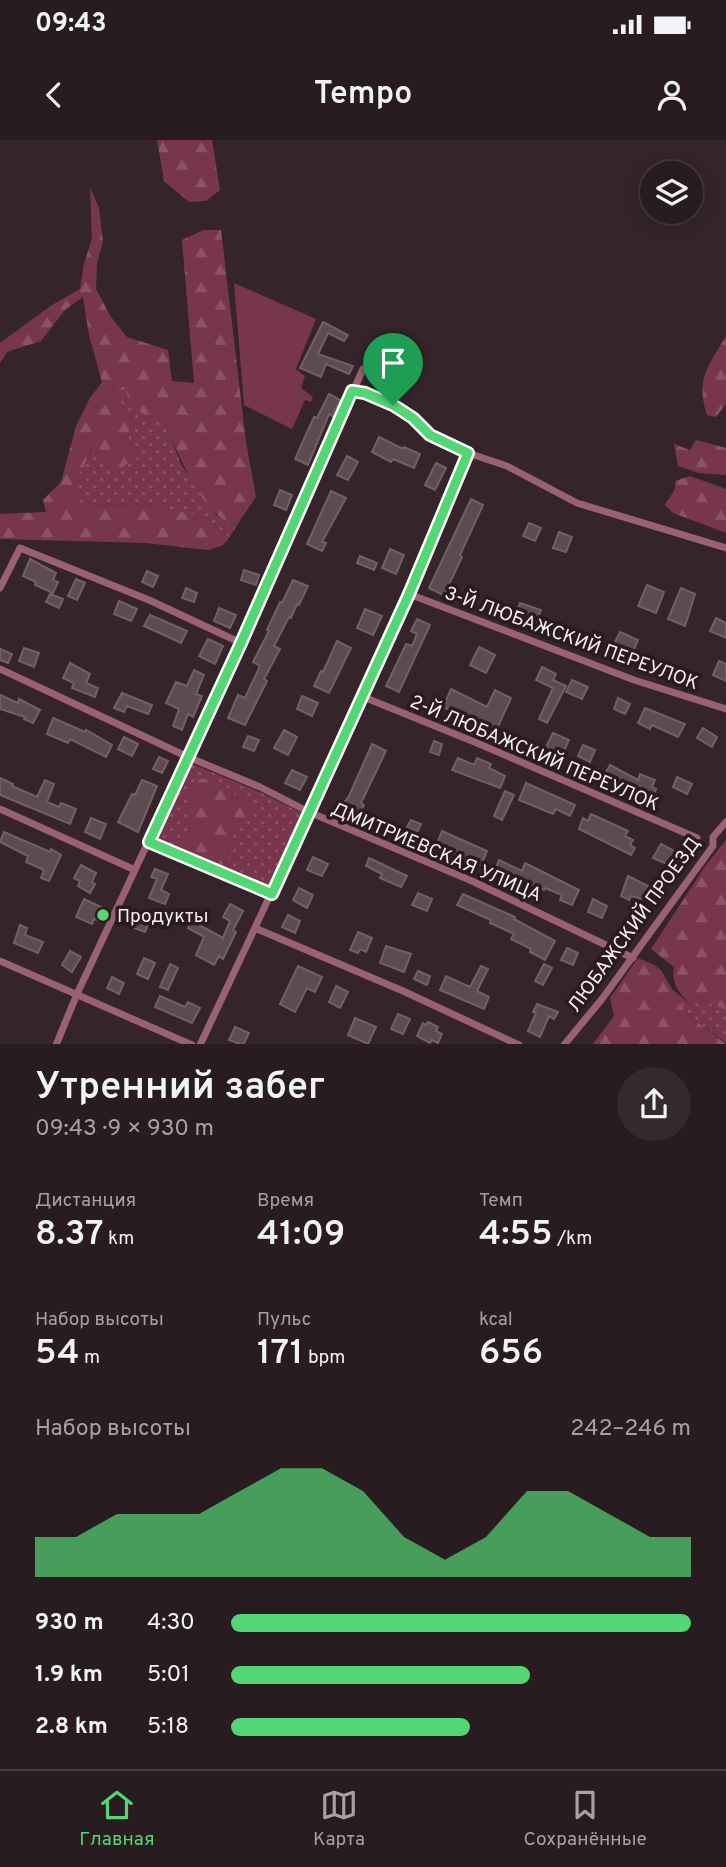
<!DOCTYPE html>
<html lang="ru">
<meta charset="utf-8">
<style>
:root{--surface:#281c20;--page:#34292d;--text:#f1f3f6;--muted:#a5a1a5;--line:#443a3e;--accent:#53d673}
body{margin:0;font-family:Overpass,sans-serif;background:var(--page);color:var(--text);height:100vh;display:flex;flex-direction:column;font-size:26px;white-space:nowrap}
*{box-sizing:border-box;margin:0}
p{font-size:23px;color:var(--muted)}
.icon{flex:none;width:38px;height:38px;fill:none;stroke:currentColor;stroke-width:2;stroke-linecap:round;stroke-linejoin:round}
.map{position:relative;height:904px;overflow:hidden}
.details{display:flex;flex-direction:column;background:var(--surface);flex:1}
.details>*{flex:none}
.fabs{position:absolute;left:640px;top:21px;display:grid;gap:14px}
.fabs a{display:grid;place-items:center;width:63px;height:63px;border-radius:50%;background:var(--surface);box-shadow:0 4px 18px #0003,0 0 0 2px var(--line);font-size:35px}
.pin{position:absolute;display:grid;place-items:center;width:60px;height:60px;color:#fff;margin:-72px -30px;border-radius:50% 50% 50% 0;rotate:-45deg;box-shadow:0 0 7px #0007}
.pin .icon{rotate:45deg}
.round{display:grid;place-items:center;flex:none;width:74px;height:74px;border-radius:37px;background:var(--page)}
.overview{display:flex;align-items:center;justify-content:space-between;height:119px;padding:0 35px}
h1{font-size:38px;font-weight:600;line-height:52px}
.stats{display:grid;grid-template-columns:repeat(3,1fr);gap:10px;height:119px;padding:7px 35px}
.stats div{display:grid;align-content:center}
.stats b{font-size:35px;font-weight:600}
.stats small{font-size:19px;font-weight:400}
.stats p{font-size:19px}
.chart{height:196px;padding:14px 35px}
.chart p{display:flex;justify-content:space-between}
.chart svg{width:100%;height:126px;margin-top:7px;fill:var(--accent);opacity:.7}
ul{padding:0 35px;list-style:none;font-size:23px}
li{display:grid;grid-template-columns:112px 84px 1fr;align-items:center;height:52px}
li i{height:18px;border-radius:9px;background:var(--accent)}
.status{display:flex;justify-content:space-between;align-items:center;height:49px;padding:0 35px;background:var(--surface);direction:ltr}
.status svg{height:19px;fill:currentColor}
header{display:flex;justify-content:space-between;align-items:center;height:91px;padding:0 35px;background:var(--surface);font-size:32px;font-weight:600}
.tabs{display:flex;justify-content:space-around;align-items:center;height:98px;border-top:2px solid var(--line);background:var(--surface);font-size:19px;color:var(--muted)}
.tabs a{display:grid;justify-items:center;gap:4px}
.tabs .current{color:var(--accent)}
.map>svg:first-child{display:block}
</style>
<div class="status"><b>09:43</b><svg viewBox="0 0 49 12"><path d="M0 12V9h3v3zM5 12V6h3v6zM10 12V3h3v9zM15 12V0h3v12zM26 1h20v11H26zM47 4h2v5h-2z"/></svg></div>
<header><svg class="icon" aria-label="back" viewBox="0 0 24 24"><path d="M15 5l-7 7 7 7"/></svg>Tempo<svg class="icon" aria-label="person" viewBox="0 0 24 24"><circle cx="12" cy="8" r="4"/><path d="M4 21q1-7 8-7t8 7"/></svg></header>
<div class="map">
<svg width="726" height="905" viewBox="0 0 726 905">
<defs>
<pattern id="grass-dots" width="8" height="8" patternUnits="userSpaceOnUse" patternTransform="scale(1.75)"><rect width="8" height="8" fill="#78364e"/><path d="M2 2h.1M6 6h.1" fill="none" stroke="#8c5368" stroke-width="1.8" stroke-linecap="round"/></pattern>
<pattern id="forest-firs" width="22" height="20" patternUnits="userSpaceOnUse" patternTransform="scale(1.75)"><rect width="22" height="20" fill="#78364e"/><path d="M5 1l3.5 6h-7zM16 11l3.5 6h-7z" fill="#8c5368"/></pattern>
</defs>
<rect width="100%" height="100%" fill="#35252a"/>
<!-- grass -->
<path fill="url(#grass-dots)" d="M124,245l39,33 18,46 35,51 16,9 5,1 -8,13 -22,-20 -59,-13 -61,1 -18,-18 15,-21 9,-21 35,-6 4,-23 -13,-14 -6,-17z
M190,623l70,29 42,21 -34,76 -55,-19 14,-8 4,-25 11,-18 -3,-21 -24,-18 -26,47 1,13 -15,13 -19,-9 -1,-4z
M672,849l19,16 12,-5 23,10v33l-40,-30z"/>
<!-- forest -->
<path fill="url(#forest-firs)" d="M157,0h55l8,50 -14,11 -17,1 -25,-21z
M90,47l9,21 4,34 -6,20 -1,27 15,28 16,20 41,13 4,31 22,2 -12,-143 22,-10h17l25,212 10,55 -19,28c-34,-4 -62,-79 -74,-106h-14l-19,-16 -6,-18 -11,2 6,16 13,14 -4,23 10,17 -22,14 -16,-11 -8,-13 -8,20 -14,21 17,18 61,-1 31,6 28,7 22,20 -6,7 -15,5 -63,-7 -145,-4v-25l46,-2 -3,-12 18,-18 15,-56 14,-28 12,-16 -13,-47 -6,-38 -18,13 -24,31 -34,11 -7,11v-20l52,-38 28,-16 4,-26 8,-24z
M726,196v68l-10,13 -9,-2c-12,-36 2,-50 19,-79z
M696,300l30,8v27l-27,-2 -21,-7 -4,-22 16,6z
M690,336l36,13v44l-53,-20 -8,-8 10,-16v-8z
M200,639l15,1 24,18h13l3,10c-21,19 -24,27 -28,54l-14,8 -38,-17 4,-10 11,-3c-1,-23 -7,-43 10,-61z
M726,700v170l-23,-10 -12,5c-12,-12 -20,-21 -17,-38l-23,-18 55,-84z
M638,818l16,7 7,5 25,43 40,31h-133l21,-28 -4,-18z"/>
<!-- garden -->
<path fill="#78364e" d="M234,143l82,36 -20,50 9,7 -4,12 12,9 -2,5 -6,-2 -13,29 -48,-24z"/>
<!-- building -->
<path fill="#5d4b50" stroke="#736066" stroke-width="2" d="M323,182l25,13 -4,6 -16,-8 -10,21 35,12 -4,8 -23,-10 -5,13 -21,-9z
M329,254l11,6 -8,16 -3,-2 -21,51 -13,-6 19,-42 3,1z
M379,297l24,12 1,-2 16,7 -6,14 -21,-9 -2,3 -19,-10z
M347,316l11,6 -10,18 -11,-5z
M436,323l10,5 -11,22 -10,-5z
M280,350l12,5 -6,15 -12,-5z
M331,351l15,7 -24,44 4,1 -4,8 -15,-7z
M471,359l12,6 -23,50 2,2 -15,32 11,5 -3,7 -26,-13z
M529,383l12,5 -6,13 -12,-5z
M559,392l13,5 -6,15 -13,-4z
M390,409l14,6 -8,19 -14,-6z
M360,416l17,7 -3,7 -17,-7z
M30,419l26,14 -3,7 5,2 -5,11 -18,-8 1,-3 -13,-6z
M244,430l15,5 -3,10 -15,-5z
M147,431l11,5 -5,11 -11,-5z
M76,439l9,4 -8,17 -9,-4z
M293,440l15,6 -9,19 -2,-1 -6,14 -2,-1 -15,29 6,3 -16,30 3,2 -22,44 -17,-7 10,-23 7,3 15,-32 -7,-4 16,-31 -2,-1 13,-28 2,1z
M647,445l17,7 -8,21 -18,-7z
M186,448l11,5 -3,9 -12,-4z
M681,448l14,6 -10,32 -17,-7z
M50,454l13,5 -4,9 -13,-6z
M119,461l18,8 -6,12 -17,-7z
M520,463l21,7 -6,15 -19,-12z
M219,468l17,7 -6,13 -16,-7z
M365,469l17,7 -9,19 -16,-7z
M150,475l37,16 -6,12 -37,-17z
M716,478l10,5v15l-16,-7z
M417,479l13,6 -31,67 -13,-6 20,-42 6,2 5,-12 -6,-3z
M620,492l18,8 -7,16 -19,-8z
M208,499l15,7 -8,18 -16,-8z
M337,501l14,7 -22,45 -15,-7 7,-15 2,1z
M479,507l16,8 -9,18 -16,-8z
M24,508l15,5 -5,14 -15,-6z
M0,509l12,5 -4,9 -8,-3z
M719,521l7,3v17l-13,-6z
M70,523l20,11 -4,9 12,5 -3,9 -23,-9 2,-5 -11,-5z
M542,527l14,7 -3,6 13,6 -19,37 -8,-4 14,-31 -17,-8z
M194,530l10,5 -8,19 6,2 -9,21 -5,-3 -6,16 -9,-4 6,-17 -13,-6 10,-21 11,4z
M572,540l16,7 -6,12 -16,-7z
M451,549l36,18 8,-17 16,8 -15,33 -53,-24z
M122,553l30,12 -4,9 -21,-8 -3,6 -10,-4z
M0,555l18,8 1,-4 21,11 -7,13 -9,-4 1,-2 -25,-8z
M302,556l16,7 -6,13 -15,-7z
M618,558l12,6 -5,10 -11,-5z
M645,568l40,16 -7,13 -26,-12 -2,4 -12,-6z
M53,578l32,14 1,-2 26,15 -6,12 -36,-18 -2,4 -21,-9z
M703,588l14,9 -5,10 -15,-9z
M284,590l13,7 -9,18 -14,-7z
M553,593l16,7 -7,15 -16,-8z
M248,596l11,4 -5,11 -11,-4z
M124,597l14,7 -6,12 -14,-7z
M434,601l8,3 -3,11 -9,-3z
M372,604l14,7 -25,52 3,2 -10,17 -6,-4 2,-4 -10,-6 9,-12z
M583,605l12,5 -5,12 -12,-6z
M159,617l9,4 -6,12 -9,-4z
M458,618l16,7 3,-7 14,6 -2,4 16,8 -5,12 -48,-18z
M610,625l28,15 2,-6 15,6 -3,7 4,2 -5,12 -49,-22z
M292,630l15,7 -7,13 -15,-7z
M677,637l15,7 -5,10 -14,-7z
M0,638l13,6 -1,2 25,11 8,-17 9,4 -7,18 12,5 2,-4 15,6 -6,15 -70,-29z
M142,640l15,6 -19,46 -20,-10 14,-28 3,1z
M526,643l49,22 -5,11 -14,-7 -3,5 -34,-14z
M505,651l9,4 -12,25 -8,-4z
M591,674l37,17 -3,5 8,4 -3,5 5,3 -4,7 -52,-26 4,-11 5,3z
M91,678l15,6 -6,15 -15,-7z
M411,680l10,4 -4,8 -10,-5z
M442,691l45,20 -6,14 -45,-19z
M4,692l46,20 1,-3 10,6 -12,26 -8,-3 3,-8 -18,-8 2,-6 -28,-14z
M661,704l23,12 -8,12 -23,-10z
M313,717l15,7 -6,12 -15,-6z
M369,718l38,18 -6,11 -21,-9 2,-4 -16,-8z
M499,720l23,11 3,-8 54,27 -7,15 -12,-5 2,-5 -17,-7 -1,2 -32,-15 -3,6 -16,-7z
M81,725l15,8 -4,9 3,2 -5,9 -12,-7 2,-5 -6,-3z
M155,729l13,5 -7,16 8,4 -4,10 -16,-6 8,-19 -6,-2z
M628,736l20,10 -6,13 -11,-3 -2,4 -8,-4z
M299,748l14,7 -6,13 -14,-8z
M418,753l14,6 -5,12 -15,-6z
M463,754l52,23 -1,2 41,22 -10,19 -15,-8 1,-3 -20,-10 3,-5 -24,-11 1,-3 -34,-15z
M84,759l21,10 -5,12 -6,-2 -2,5 -16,-7z
M593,759l14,7 -5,12 -14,-6z
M230,764l13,7 -10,19 3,2 -13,27 -4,-3 -5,9 -18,-10 8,-18 -16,-9 4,-7 31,17 7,-17 -7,-4z
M141,771l11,4 -7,17 -11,-4z
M288,775l12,6 -5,12 -13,-6z
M20,785l7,3 -2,7 18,7 -5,11 -24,-10z
M358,792l14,6 -6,14 -6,-3 -2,4 -8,-3z
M386,806l25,8 -7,18 -24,-9z
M567,808l11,5 -5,12 -12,-5z
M70,811l11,6 -9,15 -10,-7z
M144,818l11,5 -7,16 -11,-5z
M170,824l8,4 -10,22 -8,-3z
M544,824l8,4 -9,17 -8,-4z
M298,826l24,11 -7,15 -8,-4 -12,24 -15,-8z
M481,826l7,3 -11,22 12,6 -5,12 -44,-19 6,-14 24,11z
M418,831l12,5 -3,9 -13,-6z
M112,837l12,6 -5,11 -12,-6z
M336,846l12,6 -8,16 -11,-6z
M160,856l25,11 3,-5 12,6 -8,15 -37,-16z
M537,864l21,8 -4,7 -5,-3 -9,21 -12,-6 8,-18 -3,-1z
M398,874l12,5 -7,15 -12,-5z
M355,878l21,9 -8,17 -20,-9z
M428,882l10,5 -2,4 6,3 -4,9 -6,-3 -2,3 -13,-7 6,-13 3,2z
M235,887l14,6 -6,12 -14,-5z"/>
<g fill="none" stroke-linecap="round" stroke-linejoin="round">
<!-- minor -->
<path stroke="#9a6174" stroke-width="7" d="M352,251l13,2 28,13 20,12 17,17 38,18 39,13 70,37 149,45
M0,448l20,-40 129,52 92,43
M409,454l225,86 92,29
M0,529l188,88 72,30 49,25 163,69 161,77
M361,556l116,47 220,95
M0,669l135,61
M148,702l124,52
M255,788l148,63 116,54
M0,821l192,84
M56,905l21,-51 164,-351 122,-274
M200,905c92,-196 184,-392 268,-592
M564,905l38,-46 111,-153v-9l13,-15"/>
</g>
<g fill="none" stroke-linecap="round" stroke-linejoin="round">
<defs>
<path id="route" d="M352,251l13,2 28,12 20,13 17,17 38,18 -59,141 -137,300 -123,-52 92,-199z"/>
</defs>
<!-- route casing -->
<use href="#route" stroke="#fff" stroke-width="14"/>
<!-- route -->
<use href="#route" stroke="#53d673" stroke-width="9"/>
</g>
<!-- markers -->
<circle fill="#53d673" stroke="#2a1b20" stroke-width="2.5" cx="103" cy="775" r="7"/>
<g text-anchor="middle" stroke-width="7" stroke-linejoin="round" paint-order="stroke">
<!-- street labels -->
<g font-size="19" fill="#f8edf0" stroke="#2a1b20">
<text transform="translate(572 497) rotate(20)" y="7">3-Й ЛЮБАЖСКИЙ ПЕРЕУЛОК</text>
<text transform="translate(535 612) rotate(23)" y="7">2-Й ЛЮБАЖСКИЙ ПЕРЕУЛОК</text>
<text transform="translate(437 711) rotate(23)" y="7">ДМИТРИЕВСКАЯ УЛИЦА</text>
<text transform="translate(633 784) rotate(-54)" y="7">ЛЮБАЖСКИЙ ПРОЕЗД</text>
</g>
<!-- poi labels -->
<g font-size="19" fill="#f8edf0" stroke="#2a1b20" text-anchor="start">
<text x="117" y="782">Продукты</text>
</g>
</g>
</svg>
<div class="fabs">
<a><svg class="icon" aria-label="layers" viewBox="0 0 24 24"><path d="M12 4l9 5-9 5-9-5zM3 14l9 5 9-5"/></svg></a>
</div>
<div class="pin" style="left:393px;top:265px;background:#1e9e55"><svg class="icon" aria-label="arrive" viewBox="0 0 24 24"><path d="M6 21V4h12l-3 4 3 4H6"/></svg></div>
</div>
<section class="details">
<div class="overview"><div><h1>Утренний забег</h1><p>09:43 · 9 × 930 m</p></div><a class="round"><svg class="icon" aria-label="share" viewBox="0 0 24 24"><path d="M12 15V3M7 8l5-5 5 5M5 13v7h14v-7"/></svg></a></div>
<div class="stats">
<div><p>Дистанция</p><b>8.37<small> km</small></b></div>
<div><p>Время</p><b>41:09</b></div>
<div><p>Темп</p><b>4:55<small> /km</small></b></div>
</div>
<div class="stats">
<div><p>Набор высоты</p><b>54<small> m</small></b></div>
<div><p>Пульс</p><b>171<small> bpm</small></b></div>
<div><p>kcal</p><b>656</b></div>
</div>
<div class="chart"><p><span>Набор высоты</span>242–246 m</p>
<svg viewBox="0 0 160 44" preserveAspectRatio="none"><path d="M0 44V30L10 30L20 22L30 22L40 22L50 14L60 6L70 6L80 14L90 30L100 38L110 30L120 14L130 14L140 22L150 30L160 30V44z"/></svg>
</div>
<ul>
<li><b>930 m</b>4:30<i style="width:100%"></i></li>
<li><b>1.9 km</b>5:01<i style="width:65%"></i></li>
<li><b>2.8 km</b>5:18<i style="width:52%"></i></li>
</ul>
</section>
<nav class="tabs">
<a class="current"><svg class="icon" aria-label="home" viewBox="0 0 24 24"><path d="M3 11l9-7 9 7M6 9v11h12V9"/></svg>Главная</a>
<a><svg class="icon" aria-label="map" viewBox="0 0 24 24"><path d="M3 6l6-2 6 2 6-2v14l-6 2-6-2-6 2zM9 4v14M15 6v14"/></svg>Карта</a>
<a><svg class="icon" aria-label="saved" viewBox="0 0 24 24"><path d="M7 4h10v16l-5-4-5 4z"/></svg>Сохранённые</a>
</nav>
